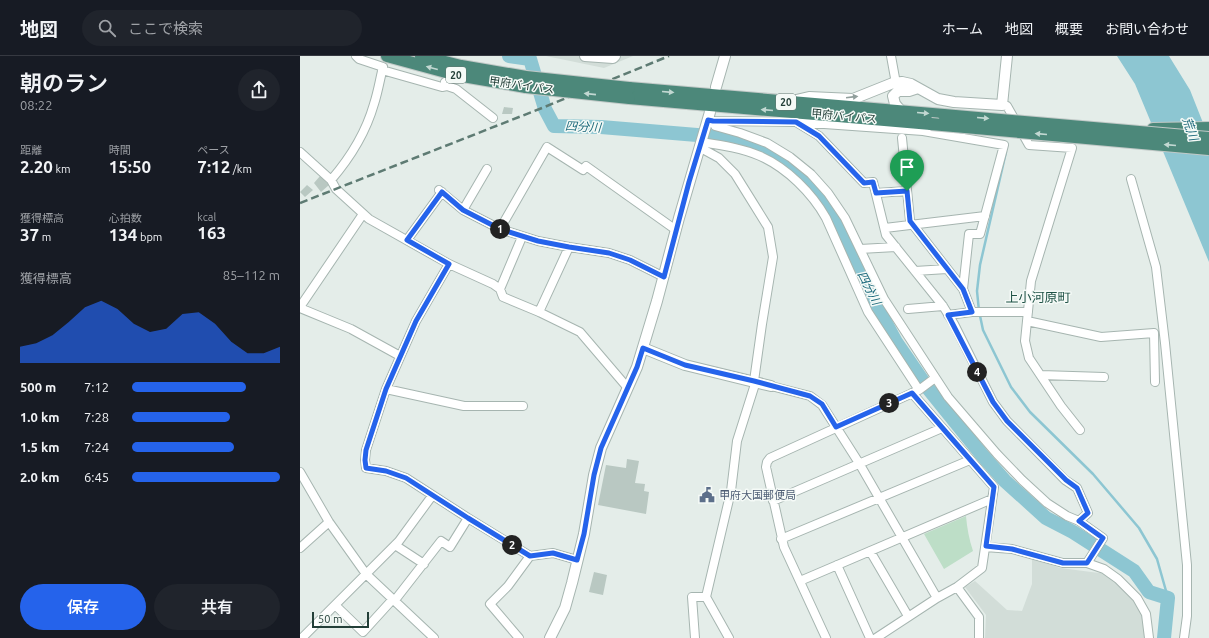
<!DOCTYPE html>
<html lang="ja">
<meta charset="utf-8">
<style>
:root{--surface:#171b24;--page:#20242c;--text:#f1f3f6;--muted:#9ea1a6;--line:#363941;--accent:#2563eb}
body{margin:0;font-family:Ubuntu,"Noto Sans JP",sans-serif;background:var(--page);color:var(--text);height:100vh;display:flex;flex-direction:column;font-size:15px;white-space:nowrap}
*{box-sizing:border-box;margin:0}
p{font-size:13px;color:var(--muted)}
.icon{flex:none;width:22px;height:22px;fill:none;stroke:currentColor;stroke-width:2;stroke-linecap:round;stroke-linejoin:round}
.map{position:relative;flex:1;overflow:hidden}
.sheet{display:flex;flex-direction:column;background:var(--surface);width:300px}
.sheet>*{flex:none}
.scale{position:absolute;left:12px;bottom:10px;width:57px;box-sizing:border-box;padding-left:4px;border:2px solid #233f38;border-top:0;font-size:11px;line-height:14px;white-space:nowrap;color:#233f38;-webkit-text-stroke:3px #f5faf7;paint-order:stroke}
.pin{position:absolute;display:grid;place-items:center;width:34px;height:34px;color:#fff;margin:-41px -17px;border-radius:50% 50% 50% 0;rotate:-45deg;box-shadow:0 0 4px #0007}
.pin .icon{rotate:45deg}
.km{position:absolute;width:20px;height:20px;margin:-10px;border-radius:50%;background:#222;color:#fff;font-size:11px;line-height:20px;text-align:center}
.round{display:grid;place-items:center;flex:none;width:42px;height:42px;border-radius:21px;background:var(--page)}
.overview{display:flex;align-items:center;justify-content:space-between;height:68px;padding:0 20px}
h1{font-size:22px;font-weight:600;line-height:30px}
.metrics{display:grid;grid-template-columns:repeat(3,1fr);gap:6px;height:68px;padding:4px 20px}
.metrics div{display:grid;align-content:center}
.metrics b{font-size:17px;font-weight:600}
.metrics small{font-size:11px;font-weight:400}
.metrics p{font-size:11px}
.chart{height:112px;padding:8px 20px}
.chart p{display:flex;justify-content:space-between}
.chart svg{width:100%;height:72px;margin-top:4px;fill:var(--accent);opacity:.7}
.cta{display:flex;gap:8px;margin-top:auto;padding:8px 20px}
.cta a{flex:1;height:46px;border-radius:24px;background:var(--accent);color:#fff;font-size:16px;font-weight:600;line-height:46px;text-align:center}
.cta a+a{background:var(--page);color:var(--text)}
ul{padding:0 20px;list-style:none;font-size:13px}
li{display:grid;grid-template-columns:64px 48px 1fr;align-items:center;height:30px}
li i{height:10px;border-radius:5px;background:var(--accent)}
header{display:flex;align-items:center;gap:24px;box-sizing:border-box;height:56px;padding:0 20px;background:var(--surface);border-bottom:1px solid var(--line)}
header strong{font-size:19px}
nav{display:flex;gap:22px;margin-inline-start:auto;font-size:14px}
.search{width:280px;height:36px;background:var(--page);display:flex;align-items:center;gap:10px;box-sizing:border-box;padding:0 14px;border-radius:22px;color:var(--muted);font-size:15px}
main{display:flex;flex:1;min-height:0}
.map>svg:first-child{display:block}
</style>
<header>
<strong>地図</strong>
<div class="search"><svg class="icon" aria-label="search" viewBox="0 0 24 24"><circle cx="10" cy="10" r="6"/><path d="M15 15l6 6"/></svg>ここで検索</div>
<nav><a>ホーム</a><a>地図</a><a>概要</a><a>お問い合わせ</a></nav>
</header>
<main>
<section class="sheet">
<div class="overview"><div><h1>朝のラン</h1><p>08:22</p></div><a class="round"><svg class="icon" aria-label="share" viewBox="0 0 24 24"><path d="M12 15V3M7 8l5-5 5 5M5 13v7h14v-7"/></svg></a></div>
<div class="metrics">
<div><p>距離</p><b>2.20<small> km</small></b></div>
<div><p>時間</p><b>15:50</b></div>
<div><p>ペース</p><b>7:12<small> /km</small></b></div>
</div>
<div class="metrics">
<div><p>獲得標高</p><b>37<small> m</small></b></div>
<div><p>心拍数</p><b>134<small> bpm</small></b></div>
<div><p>kcal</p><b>163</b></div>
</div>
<div class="chart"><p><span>獲得標高</span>85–112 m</p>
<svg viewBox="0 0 160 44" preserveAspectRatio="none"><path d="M0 44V34L10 32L20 27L30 19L40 10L50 6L60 11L70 20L80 25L90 23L100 14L110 13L120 20L130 31L140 38L150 38L160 34V44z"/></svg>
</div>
<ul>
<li><b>500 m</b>7:12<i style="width:77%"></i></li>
<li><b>1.0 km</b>7:28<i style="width:66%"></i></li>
<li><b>1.5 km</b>7:24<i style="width:69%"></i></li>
<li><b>2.0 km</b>6:45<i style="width:100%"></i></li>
</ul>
<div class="cta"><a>保存</a><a>共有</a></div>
</section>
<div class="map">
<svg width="909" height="582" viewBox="0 0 909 582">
<rect width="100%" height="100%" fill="#e4ede9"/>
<!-- built -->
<path fill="#d2ddd8" d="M246,0h87l-29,12z
M732,502l28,10 47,6 27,26 7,9 4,29h-160l1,-23 -21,-28 10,-6 32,29 15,1 10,-27z"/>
<!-- green -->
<path fill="#bddec7" d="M666,460c1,12 3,23 7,35l-29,18 -20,-35z"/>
<!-- water -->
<path fill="#8dc6d2" d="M817,0h52l21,34 19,48v124l-74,-178z"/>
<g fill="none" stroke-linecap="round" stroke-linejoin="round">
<!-- stream -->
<path stroke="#8dc6d2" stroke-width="2.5" d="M706,96l-26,113 -3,26 2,20 4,19 28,57 19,25 63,62 46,54 18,31 11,39"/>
<!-- river -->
<path stroke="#8dc6d2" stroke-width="14" d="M209,0l21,3 15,50 9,17 47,1 108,9 30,6 29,11 20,13 22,18 18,23 15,30 16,36 37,69 31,45 55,68 23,26 41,37 27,14 61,39 15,21 19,6 -4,40"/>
</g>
<!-- building -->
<path fill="#b9c8c2" d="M204,51l9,1 -1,6h-10z
M20,120l9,9 -8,7 -7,-9z
M7,129l6,5 -8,7 -5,-5z
M327,403l12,2 -4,22 10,1 -1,7 5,1 -3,22 -48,-9 8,-40 20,3z
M294,516l13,3 -4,20 -14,-3z"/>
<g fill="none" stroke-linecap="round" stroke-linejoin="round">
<defs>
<path id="minor" d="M591,0l4,22
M82,14l60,17 5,-1
M145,26l2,4 9,3 37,29
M702,49l5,1 22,39 43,3 -41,133 -6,60 4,17 32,48 19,24
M409,64l4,1 83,1 127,9 81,14 -24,89h-11l-6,55
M413,65l2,5 25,7 27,10 23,14 21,17 17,19 17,25 39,81 64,98 49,57 25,26 25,23 20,13 12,5 24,17 -16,25 17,6 14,10 19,19 9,16 3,24
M496,66l23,14 45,47 9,-1 13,53 57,71 11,18 39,78 14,19 58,59 12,8 11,25 -9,8
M602,82l8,83 53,68 9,23h56
M401,86c20,3 41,6 59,14 27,12 52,37 66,62l42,94 51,78
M399,91l20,11 16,16 33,53 5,30 -11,67 -8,57
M0,96l31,28 5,9 33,30 80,45 44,20 7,5 3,8 36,15 41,20 47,55
M831,123l25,88 9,76 22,222v51l-3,22
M31,124c19,-22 35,-48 43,-76 4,-12 6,-25 9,-37l-24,-8 -3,-3
M139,134l24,20 37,19 38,12 31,6 40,6 21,7 34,17
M576,137l31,-2
M163,154l24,-41
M585,172l100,-12
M200,173l47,-82 36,23 3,-4 90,64
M107,184l35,-48
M560,193l36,-2
M149,208l-33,57 -30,68 -20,61 -1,10 1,8 20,3 20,7 62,40 62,38 23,-3 24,7
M615,215l32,-2
M200,233l22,-52
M0,251l63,-93
M0,252l51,21 49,27
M608,253l35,-3
M239,256l30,-65
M648,259l24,-3
M727,265l74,16 53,-4 1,49
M741,319l63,2
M471,330l39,10 12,9 37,58 78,135
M86,333l78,17h59
M0,416l29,50 37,52 68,64
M473,445l169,-73
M481,483l189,-79
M95,489l29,19
M685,491l27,2 51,14h24
M0,492l29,-26
M570,495l38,65
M537,509l33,73
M500,525l192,-82
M657,531l22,30v21
M95,544l46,-59 9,6 18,-29
M35,549l28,27 30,-33
M2,582l97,-97 33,-45
M219,582l-29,-34 18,-18 22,-30
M395,582l-3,-41h14
M429,582l-23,-41 25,-106 6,-50 19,-60
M526,582l-42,-91 -18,-80 1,-5 3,-4 149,-68 16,-12
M576,582l61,-40 20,-11 25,-19 12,-81 -82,-94"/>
<path id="tertiary" d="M285,0l28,2 2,-2
M416,31l9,-31
M496,44l13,-3 44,2 40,-16 9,-1 9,2 27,15 16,3 48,3 5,-49
M601,55l-6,-7 -2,-8 5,-5h11l9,-3
M343,292l42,17 86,21
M250,582l15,-30 7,-25 12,-49 10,-59 7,-27 36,-81 20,-66 22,-83 31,-106"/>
<path id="trunk" d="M87,0l70,19 69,12
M121,0l40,10 65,11
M329,32l315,27
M329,42l302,26
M853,73l56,-1"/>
</defs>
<!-- minor casing -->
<use href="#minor" stroke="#a6b5b0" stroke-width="10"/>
<!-- tertiary casing -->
<use href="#tertiary" stroke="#a6b5b0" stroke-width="12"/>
<!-- trunk casing -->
<use href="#trunk" stroke="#c1c9c7" stroke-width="14"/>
<!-- minor -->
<use href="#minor" stroke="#fff" stroke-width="8"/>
<!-- tertiary -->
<use href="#tertiary" stroke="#fff" stroke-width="10"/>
<!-- trunk -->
<use href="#trunk" stroke="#4c887a" stroke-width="12"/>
<!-- rail -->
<path stroke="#5e7b73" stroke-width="2.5" stroke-dasharray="8 4" stroke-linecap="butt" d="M0,147l242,-95 127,-52"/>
<defs>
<path id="trunk-bridge" d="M226,21l103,11
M226,31l103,11
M644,59l265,23
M631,68l278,25"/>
</defs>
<!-- trunk-bridge casing -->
<use href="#trunk-bridge" stroke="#c1c9c7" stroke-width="14" stroke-linecap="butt"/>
<!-- trunk-bridge -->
<use href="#trunk-bridge" stroke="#4c887a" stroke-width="12"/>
</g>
<!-- one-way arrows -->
<defs><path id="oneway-solid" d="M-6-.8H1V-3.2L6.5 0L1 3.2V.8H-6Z"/></defs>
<g fill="#c2d8d2">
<use href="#oneway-solid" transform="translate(132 12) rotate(-165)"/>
<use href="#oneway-solid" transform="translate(368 36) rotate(5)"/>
<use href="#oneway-solid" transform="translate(290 38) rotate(-174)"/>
<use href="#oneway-solid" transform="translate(467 54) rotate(-175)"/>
<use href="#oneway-solid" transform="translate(623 57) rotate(5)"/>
<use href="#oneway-solid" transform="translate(683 62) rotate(5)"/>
<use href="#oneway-solid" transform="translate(741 78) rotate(-175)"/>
<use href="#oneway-solid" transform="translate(870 89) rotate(-175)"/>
</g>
<use fill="#919f9c" href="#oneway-solid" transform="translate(552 41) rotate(-7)"/>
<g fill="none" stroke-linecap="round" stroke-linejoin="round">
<defs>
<path id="route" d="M408,64l5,1 83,1 23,14 45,47 9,-1 3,11 31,-2 3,30 53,68 9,23 -24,3 45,87 14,19 59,59 11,8 11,25 -9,8 24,17 -16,25h-24l-51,-14 -26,-3 8,-59 -82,-94 -76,34 -14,-23 -12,-8 -56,-15 -69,-16 -42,-17 -6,19 -36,81 -7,27 -10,59 -7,26 -24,-7 -23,3 -62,-38 -62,-40 -20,-7 -20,-3 -1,-8 1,-10 20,-61 30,-68 33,-57 -42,-24 35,-48 21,18 37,19 38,12 31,6 40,6 21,7 34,17 25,-95z"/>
</defs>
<!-- route casing -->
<use href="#route" stroke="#fff" stroke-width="8"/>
<!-- route -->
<use href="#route" stroke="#2563eb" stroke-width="5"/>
</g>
<!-- icons -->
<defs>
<symbol id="civic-bare" viewBox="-9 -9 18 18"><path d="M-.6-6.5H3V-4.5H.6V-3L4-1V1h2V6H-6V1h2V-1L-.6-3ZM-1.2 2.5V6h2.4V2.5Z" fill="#5c6f8a" stroke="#f5faf7" stroke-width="2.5" paint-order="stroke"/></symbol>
</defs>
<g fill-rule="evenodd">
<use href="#civic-bare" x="396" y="428" width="22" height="22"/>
</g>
<g text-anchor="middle" stroke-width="3" stroke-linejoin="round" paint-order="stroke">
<!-- shield labels -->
<g fill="#f5faf7" stroke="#627771" stroke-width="1">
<rect x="146" y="11" width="20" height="16" rx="3"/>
<rect x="476" y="38" width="20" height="16" rx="3"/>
</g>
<g font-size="10" font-weight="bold" fill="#233f38">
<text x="156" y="23">20</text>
<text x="486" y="50">20</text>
</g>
<!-- street labels -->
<g font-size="11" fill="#233f38" stroke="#f5faf7">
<text transform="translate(222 29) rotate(8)" y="4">甲府バイパス</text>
<text transform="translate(544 60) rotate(5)" y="4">甲府バイパス</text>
</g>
<!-- service labels -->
<g font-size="11" fill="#4e5e75" stroke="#f5faf7" text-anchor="start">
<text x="419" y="443">甲府大国郵便局</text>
</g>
<!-- water labels -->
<g font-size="12" font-style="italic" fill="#1d6a7c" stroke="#f5faf7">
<text transform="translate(283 71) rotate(3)" y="4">四分川</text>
<text transform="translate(890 73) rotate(70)" y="4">荒川</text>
<text transform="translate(569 232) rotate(63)" y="4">四分川</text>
</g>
<!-- quarter labels -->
<g font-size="13" fill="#1f5246" stroke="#f5faf7">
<text x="738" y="246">上小河原町</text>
</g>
</g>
</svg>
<div class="scale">50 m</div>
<div class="pin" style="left:607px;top:135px;background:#1e9e55"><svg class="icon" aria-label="arrive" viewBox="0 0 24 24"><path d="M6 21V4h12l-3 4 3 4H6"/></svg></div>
<b class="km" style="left:200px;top:173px">1</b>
<b class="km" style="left:212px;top:489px">2</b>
<b class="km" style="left:589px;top:347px">3</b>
<b class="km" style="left:677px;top:316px">4</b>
</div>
</main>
